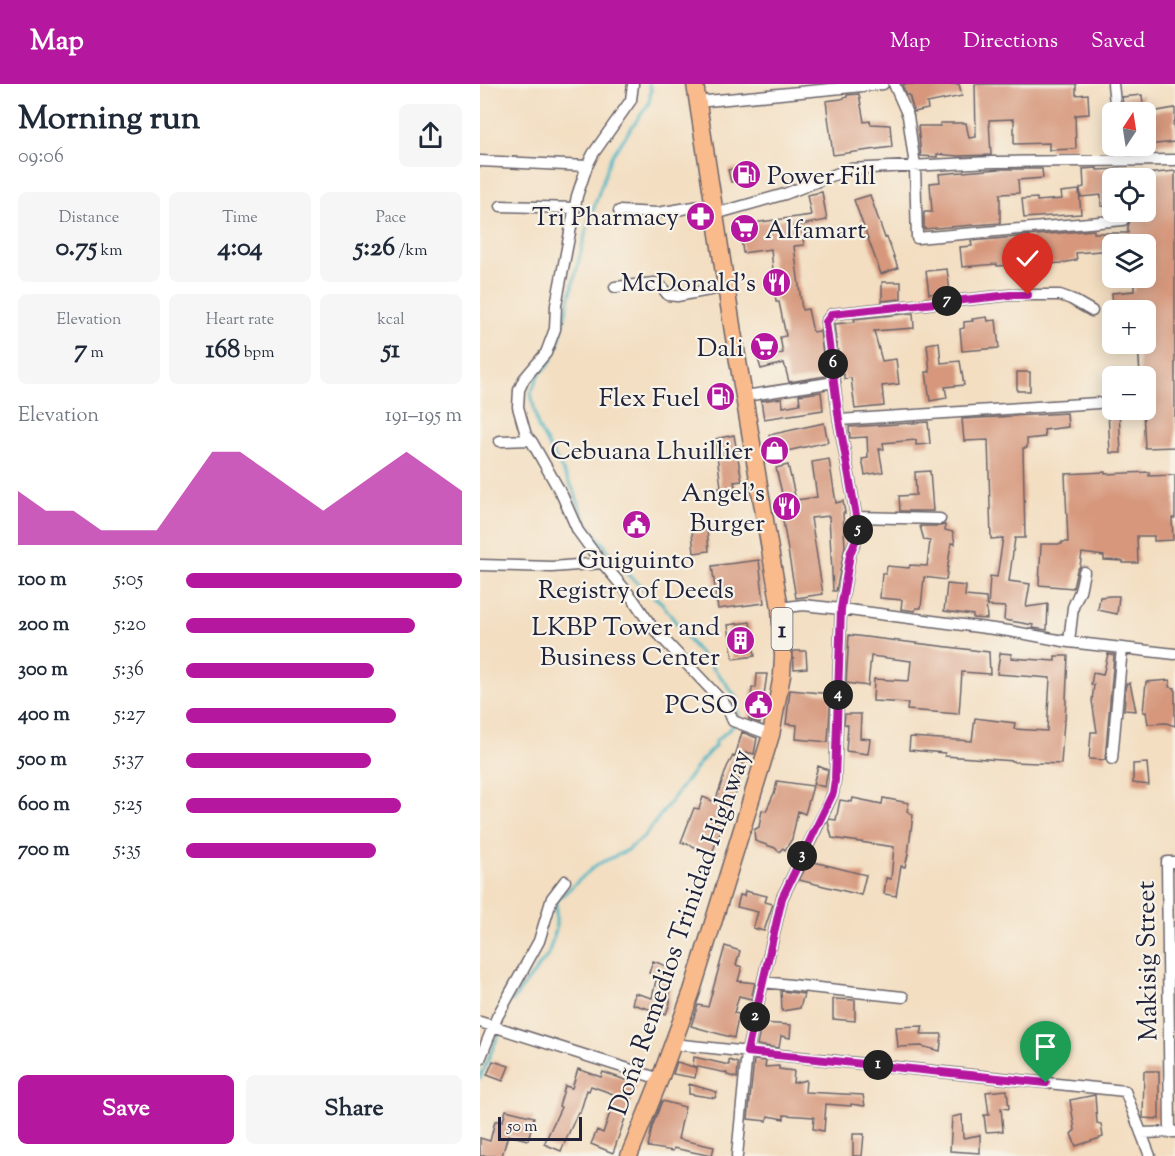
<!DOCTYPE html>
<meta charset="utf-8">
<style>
:root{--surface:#fff;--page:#f6f6f7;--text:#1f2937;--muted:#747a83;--accent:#b5179e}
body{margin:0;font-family:"Sorts Mill Goudy",serif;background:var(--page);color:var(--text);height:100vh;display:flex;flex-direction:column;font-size:22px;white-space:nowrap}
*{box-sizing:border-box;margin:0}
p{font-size:20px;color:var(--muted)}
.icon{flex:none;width:33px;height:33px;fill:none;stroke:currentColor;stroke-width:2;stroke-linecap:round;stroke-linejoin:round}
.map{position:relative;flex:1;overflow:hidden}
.sheet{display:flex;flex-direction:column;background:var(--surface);width:480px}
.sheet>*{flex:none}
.needle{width:39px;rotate:12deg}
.controls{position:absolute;left:622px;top:18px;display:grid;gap:12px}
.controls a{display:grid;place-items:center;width:54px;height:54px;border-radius:9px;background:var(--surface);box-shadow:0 3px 15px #0003;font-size:30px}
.scale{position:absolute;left:18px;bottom:15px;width:84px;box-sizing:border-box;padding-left:6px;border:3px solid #22223b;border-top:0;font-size:16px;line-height:21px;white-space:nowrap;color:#22223b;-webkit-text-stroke:4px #f7f3e8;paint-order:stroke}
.pin{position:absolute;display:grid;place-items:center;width:51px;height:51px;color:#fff;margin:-62px -26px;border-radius:50% 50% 50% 0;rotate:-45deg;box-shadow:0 0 6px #0007}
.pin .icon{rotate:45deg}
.km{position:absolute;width:30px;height:30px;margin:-15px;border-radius:50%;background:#222;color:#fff;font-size:16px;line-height:30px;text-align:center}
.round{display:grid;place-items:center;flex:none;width:63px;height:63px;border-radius:9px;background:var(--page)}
.overview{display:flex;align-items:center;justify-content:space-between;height:102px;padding:0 18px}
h1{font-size:33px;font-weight:800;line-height:45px}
.figures{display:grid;grid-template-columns:repeat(3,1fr);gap:9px;height:102px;padding:6px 18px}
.figures div{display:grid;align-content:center;border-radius:9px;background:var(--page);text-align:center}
.figures b{font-size:26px;font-weight:800}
.figures small{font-size:16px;font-weight:400}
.figures p{font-size:16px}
.chart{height:168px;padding:12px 18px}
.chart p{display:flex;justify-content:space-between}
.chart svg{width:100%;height:108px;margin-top:6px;fill:var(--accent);opacity:.7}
.primary-button{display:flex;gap:12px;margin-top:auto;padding:12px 18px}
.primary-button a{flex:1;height:69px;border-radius:9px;background:var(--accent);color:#fff;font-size:24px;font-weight:800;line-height:69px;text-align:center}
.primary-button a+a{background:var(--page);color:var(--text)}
ul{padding:0 18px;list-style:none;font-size:20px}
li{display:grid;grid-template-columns:96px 72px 1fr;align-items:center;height:45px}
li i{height:15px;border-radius:8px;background:var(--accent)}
header{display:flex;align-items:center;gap:36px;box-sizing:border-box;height:84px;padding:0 30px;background:var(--accent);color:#fff}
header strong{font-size:28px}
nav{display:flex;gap:33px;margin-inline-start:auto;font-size:21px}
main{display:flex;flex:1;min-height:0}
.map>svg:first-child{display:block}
</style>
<header>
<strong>Map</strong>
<nav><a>Map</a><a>Directions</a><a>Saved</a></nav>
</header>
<main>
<section class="sheet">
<div class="overview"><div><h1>Morning run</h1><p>09:06</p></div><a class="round"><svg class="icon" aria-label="share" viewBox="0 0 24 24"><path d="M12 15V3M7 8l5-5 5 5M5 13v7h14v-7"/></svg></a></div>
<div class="figures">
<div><p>Distance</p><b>0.75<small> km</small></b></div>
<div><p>Time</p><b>4:04</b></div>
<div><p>Pace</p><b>5:26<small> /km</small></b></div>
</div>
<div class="figures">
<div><p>Elevation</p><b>7<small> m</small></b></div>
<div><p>Heart rate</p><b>168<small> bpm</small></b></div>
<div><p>kcal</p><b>51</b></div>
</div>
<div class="chart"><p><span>Elevation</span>191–195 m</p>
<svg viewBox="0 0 160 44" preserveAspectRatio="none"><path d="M0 44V22L10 30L20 30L30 38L40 38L50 38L60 22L70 6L80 6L90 14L100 22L110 30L120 22L130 14L140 6L150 14L160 22V44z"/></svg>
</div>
<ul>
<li><b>100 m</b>5:05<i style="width:100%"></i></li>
<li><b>200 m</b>5:20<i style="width:83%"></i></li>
<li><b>300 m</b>5:36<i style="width:68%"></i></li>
<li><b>400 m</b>5:27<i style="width:76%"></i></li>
<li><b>500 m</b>5:37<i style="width:67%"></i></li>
<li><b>600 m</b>5:25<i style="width:78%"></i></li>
<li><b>700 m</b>5:35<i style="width:69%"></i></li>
</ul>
<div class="primary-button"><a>Save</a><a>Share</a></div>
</section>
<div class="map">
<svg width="695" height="1072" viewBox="0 0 695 1072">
<rect width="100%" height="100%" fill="#f7f3e8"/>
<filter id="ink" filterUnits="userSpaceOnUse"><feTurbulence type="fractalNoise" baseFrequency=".0167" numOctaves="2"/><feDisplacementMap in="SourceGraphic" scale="12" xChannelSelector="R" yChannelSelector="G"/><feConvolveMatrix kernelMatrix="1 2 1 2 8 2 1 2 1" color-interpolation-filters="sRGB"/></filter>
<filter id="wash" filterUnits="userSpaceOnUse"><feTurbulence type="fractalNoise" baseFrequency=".008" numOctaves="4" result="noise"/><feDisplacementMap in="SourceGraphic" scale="24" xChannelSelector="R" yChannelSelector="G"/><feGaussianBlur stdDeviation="1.35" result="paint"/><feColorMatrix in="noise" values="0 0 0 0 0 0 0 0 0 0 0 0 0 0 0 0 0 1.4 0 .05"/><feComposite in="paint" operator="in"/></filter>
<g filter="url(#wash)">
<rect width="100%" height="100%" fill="#f3dec1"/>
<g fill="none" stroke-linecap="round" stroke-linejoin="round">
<!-- stream -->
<path stroke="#47b4c4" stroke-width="3" d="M169,0l2,6 -2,13 -38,54 -25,74 -28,114 -9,19 -11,12 -7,17 7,34 36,64 12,32 42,52 34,28 27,38 36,41 12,17 1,21
M32,917l36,-46 8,-26v-28l40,-36 30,-14 18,-14 57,-76 14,-15v-4l19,-17
M0,994l19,-44"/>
</g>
<g id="blocks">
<!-- building -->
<path fill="#d6977c" d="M426,0h53l3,12 -35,7 1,6 -14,3 -5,-17h-2l-5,-10z
M495,0h101v11l12,-1 1,20 -14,1 1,34 -27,1v-7l-35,1v-25l-25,1 2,35 -33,1 -21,-2v3l-16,-1 -3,-30h22v-3h26l3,15 7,-1z
M379,10l5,28 6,-1 1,3 19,1 2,22 -59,8 -7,-54 15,-2 6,-2v-2z
M662,11l2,17h-20l-2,-15z
M695,24v13l-2,1 2,20 -29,3v-32z
M272,81l3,12 -24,5 -3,-12z
M617,84v2l23,-1 1,9h-8v28h-12v-11l-20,2 -1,-9 4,-1 -1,-18z
M520,85h42l1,9 -25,2 1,13 -19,1v29l-76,6v-17h8l-2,-29 10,-1 -1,-8z
M695,87v276l-30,1 -2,-38h3v-34h-6l-2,-32h8v-34h-10v-5l-23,2 -1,-14 22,-2v-13h12v-34h-33v6l-37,3 1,7 -15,3 -14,1v-4l-38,3 1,2 -14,1v-2l-35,3 -2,-20 12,-1 -1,-5 123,-11v3h34v-7l2,-6 -3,-8h19v-38z
M599,106l2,24 -57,4 -2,-19 15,-1v3l25,-2 -1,-7z
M342,108l5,28 -26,5 3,20 -10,1 8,64 6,-1 5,23 7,-1 6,45 -37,6 -5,-19 -23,6 -3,-10 25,-6 -3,-16 6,-1 -7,-34h-3l-5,-53 -28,4 -4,-28 72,-10 -4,-20z
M390,111l15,43 2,-1 11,31 -17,6 -27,-74z
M467,185l3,23 -21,2 -3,-23z
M402,198h19v17l-19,2z
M433,229l1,15 -40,3 8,30 14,-2 3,25 -17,2 2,20 -29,3 -4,-31 -7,1v-5l-3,1 -7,-51 21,-2 -1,-3z
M507,233l1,4 8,-1 3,28 -37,3 -2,-22 4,-1v-6l9,-1 -1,-2z
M459,258l2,21 19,-2 4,24 -19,2 2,11 -17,3 -4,-29h4l-3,-28z
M537,288h13v19h-13z
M341,308l2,18 -59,9 -3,-18 21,-3 1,9 17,-3 -1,-9z
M628,327h11l2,42h-11z
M587,329l1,14 -24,3 1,7 -18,2v9h-4l2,90h-10l-6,43 21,3 -4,23 22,-3 -1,26 -14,-2v-3l-29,-5 1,-13 -17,-1 2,-30 7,1 6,-39 -12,1 -3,-99 -24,1 -2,-22z
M448,338l2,22 -14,1v-5l-33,3 1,6h-5l4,23 -18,3 -3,-16 6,-1 -1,-21 -17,1 -1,-11z
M344,339l4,19 -55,12 -4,-19z
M254,351l8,46 -8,1 4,17 -16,4 -3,-16h2l-6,-48z
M349,375l7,44 7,-2 2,12h-2l2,34 -9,44h-3l-4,-75 -18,2 12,76 -27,4 -16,-95 4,-1 -8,-34 12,-3 8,35 21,-3 -5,-35z
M450,387l3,40h-33l-1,-15 17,-1 -1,-23z
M625,388v2l44,-2v4l26,-1v43h-3l1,22 -19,1v-5h-17l1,27h-15v-2l-19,-1v-4l-22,-3 -2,13 -3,4 -4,18 -34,-3 2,-41h21v-2h6l-3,-68z
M465,441v5l8,2 2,12 -4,-1 -5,37 -22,-3 -3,31h-5l-1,3 -14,-2 1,-9 -22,-2 2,-25 4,1 1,-8 22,2 1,-3 17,1 3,-25 -6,-1 -4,-14h20z
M227,446l2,21 -15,2 -2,-21z
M279,476l5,43 -46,6 -6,-43z
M467,500l19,2 -1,10 21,2 1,21 -14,-1v-3l-29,-4z
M631,512h8l-2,18 -19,-4 2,-13z
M270,538l5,34 -22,3 -5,-34z
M369,551l140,17 1,22 -28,-2 -3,42 -52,-4 1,-7 -35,-2 1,-22 35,2 2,-20 -40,-5 -3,30 -22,-3z
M313,567h13l1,17 -13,1z
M520,569l12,1 -1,4 44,3v-5h13l-3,65h-1l-3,43 -47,-2v-1l-69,-5v-3l-36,-3 1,-13 62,4 3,-23 40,5 -1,6 33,2 3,-53 -53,-4z
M628,570l6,1 -9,105 -16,-1 2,-27h6l-5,-31 2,-16h-3l2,-12 10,2z
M277,590h10l-7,49 -11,-4 3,-31h4z
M690,596l-1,7 6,1v38l-9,-3 -18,1 -2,-12h-3l3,-30z
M650,599l6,28 -12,-1 2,-26z
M310,606l41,4 -3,48 -32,-3 1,-14 -11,-1z
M365,630h16l-1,24 10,1 -2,15 -22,-3 2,-26 -4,-1z
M262,648l15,6 -3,16 -8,-2 -8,30h2l-28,71 -31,-11 13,-34 5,1 4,-12 12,5 12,-35 6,-11 2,1z
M667,679l2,22 -16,-2v-19z
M338,682l10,4 -3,17 -12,-3z
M297,697l36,5 -8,28 -7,-3 -6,28 -7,11 -2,-2 -4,4 -4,-4 -20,-7 -1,-11 5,-3 3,-17 4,1 9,-20z
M373,714l29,6 1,-6 26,5 -2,8 6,4 -5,39 -3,13 -4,-1 -5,30 -12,-2 2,-16 5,1 3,-32 -62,-9 -4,-16 1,-3 7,1 4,-20 12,2z
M330,777l56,14 -5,20 -62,-15 7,-13h2z
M265,807l22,5 -2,6 8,2 -9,27 -11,-3 5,-16 -21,-5 3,-12 4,1z
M245,862l15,5 -4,14 6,2 -4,14 17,2 -4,16 -12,-3 -5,17 5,1 -5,24 -43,-12 7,-21 10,2z
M173,877l24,9 -7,19v14l-4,11 -34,-10 3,-11 17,5 5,-22 -8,-3z
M301,907l23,3 -4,14 -18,3z
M353,915l22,1v21l-22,-2z
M282,939l29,2 -1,13 -9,-2 -2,12 -22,-3z
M443,942l-2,8h21l-2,17 -19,-5 -23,1 -2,-20z
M214,973l35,8v-5l9,3 -1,15 -10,-3v-2l-34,-7z
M274,976l12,1 -1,6 14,-1v3l15,2 -1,12 13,-3 -1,12 58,3 2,11 -14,-2v2l-25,-2 -2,27 -11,-2 1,-12 -30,-2v4l-16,-3 -1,5 -19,-2z
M13,977l16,5 -6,15 -16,-6z
M197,978l20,6 -2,10 -22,-4z
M98,985l23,8 2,-5 34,12 -24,69 -22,-9 6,-14 6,3 13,-38 -25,-9 -2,5 -2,-1 -7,23 -2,-1 -17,39 -17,-7 17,-37 -2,-1 6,-20 7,2z
M664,987h15v48l-16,-1z
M209,1000l28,8 -2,6 -26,-4z
M527,1006l2,19 -8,-1 2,23 -17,1 -2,-17h5l-3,-23z
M615,1011l2,28 4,1 2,13 -27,9 -5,-12 4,-4 -5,-30z
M182,1017l23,6 -7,32 36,8 -2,9 -38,-8 -1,3 -25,-4 4,-20z
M26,1026l28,7 -6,23 -20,-5 -6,21h-22v-18l10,3 5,-20h8z
M482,1031l1,23 17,-3v18l-30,-2 2,-34z
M373,1050h11l-2,22h-9z"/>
</g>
</g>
<g filter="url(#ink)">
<use href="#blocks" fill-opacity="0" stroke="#6b646a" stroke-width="1.5"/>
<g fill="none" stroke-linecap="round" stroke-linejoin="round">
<defs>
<path id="minor" d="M153,0l-2,16 -38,54 -6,12 -10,30 -21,109 -1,24 -9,24 -22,26 -5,11 -1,17 8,28 6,7 30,53 16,36 16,22 39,46 19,28 67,71 8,9 6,14 38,14
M414,0l14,32 7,50 2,72 206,-18
M633,0l3,28
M217,18l186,-18
M640,62l2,14
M0,77l107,5
M21,122l74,2
M139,127l38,2 56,-9
M235,130l70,-20 64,-25 143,-7 183,-2
M135,203l40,-4 5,2 8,10 9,1 49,-9
M265,312l90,-14
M359,336l259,-17
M20,357l30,-1
M376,433l84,2
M0,481l72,2 51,-4
M300,524l23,-3 38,4 168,22 60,11 106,12
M589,558l4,-35 7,-16 4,-19
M632,675l10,-111
M283,898l140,15
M0,938l180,57
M193,960l452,47 25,65
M0,975l17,-42 42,-76 13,-43 13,-17
M690,1048l-3,-270h8
M661,1049l34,-1
M257,1072l10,-104 35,-154 41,-83 10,-22 2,-13 6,-171 9,-55 9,-22 -20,-112 -13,-98 6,-8 178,-19h50l11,4 21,12"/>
<path id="trunk" d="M149,1072l31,-77 32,-88 79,-256 11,-60 1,-19 -3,-48 -47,-276 -38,-248"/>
</defs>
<!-- minor casing -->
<use href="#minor" stroke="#6b646a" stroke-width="13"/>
<!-- trunk casing -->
<use href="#trunk" stroke="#6b646a" stroke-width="19"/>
<!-- minor -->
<use href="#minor" stroke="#fff" stroke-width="10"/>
<!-- trunk -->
<use href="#trunk" stroke="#fabb8c" stroke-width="16"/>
</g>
</g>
<g fill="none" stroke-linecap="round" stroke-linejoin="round" filter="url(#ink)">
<defs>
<path id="route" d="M548,211h-18l-178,19 -6,8 13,98 20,112 -9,22 -9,55 -6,171 -2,13 -51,105 -35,154 299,31"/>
</defs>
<!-- route casing -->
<use href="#route" stroke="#fff" stroke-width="12"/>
<!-- route -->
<use href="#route" stroke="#b5179e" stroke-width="8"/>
</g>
<!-- icons -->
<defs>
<symbol id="fuel-disc" viewBox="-11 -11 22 22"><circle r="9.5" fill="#b5179e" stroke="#f7f3e8"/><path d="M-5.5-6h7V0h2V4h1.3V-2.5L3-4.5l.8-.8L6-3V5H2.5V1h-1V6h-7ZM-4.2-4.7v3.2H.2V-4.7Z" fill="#fff"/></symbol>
<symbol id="pharmacy-disc" viewBox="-11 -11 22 22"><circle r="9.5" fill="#b5179e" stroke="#f7f3e8"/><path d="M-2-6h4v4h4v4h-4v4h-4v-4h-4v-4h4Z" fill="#fff"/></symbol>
<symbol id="supermarket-disc" viewBox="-11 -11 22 22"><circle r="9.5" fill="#b5179e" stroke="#f7f3e8"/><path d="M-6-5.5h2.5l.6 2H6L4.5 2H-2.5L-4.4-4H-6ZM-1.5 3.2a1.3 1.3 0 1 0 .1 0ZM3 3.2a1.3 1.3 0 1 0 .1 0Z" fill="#fff"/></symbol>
<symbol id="restaurant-disc" viewBox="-11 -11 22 22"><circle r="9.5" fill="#b5179e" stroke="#f7f3e8"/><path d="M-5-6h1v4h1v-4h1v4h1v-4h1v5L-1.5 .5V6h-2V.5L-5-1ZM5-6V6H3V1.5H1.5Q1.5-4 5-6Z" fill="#fff"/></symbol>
<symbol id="shop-disc" viewBox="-11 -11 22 22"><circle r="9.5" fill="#b5179e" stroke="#f7f3e8"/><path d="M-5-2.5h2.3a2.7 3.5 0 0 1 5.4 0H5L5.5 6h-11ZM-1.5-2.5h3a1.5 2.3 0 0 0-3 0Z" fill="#fff"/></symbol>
<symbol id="civic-disc" viewBox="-11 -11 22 22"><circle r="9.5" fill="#b5179e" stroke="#f7f3e8"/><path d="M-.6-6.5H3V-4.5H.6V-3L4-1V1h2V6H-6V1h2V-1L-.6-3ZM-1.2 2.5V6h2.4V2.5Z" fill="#fff"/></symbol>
<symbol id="building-disc" viewBox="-11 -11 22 22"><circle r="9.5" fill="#b5179e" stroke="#f7f3e8"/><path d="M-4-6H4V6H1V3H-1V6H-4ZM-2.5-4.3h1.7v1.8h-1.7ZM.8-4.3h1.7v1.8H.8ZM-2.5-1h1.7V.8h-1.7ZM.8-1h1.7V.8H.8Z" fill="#fff"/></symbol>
</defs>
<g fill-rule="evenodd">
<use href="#fuel-disc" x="250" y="74" width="33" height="33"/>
<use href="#pharmacy-disc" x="204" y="116" width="33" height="33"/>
<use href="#supermarket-disc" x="248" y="128" width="33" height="33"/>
<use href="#restaurant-disc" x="280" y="182" width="33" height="33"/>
<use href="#supermarket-disc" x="268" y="246" width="33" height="33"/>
<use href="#fuel-disc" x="224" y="296" width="33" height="33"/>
<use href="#shop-disc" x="278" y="350" width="33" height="33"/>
<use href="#restaurant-disc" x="290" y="406" width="33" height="33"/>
<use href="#civic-disc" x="140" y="424" width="33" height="33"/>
<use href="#building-disc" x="244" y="540" width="33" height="33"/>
<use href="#civic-disc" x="262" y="604" width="33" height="33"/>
</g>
<g text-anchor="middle" stroke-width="4.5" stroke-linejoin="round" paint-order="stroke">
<!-- shield labels -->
<rect fill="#f7f3e8" stroke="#62616f" stroke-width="1.5" x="291.5" y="524" width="21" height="42" rx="4.5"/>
<g font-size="24" font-weight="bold" fill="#22223b">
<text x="302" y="553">1</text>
</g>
<!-- poi labels -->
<g font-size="26" fill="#22223b" stroke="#f7f3e8" text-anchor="end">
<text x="287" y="100" text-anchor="start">Power Fill</text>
<text x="199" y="141">Tri Pharmacy</text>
<text x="285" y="154" text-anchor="start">Alfamart</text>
<text x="276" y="207">McDonald's</text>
<text x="264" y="272">Dali</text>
<text x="220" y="322">Flex Fuel</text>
<text x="273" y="375">Cebuana Lhuillier</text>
<text x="285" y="417">Angel's<tspan x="285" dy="30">Burger</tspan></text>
<text x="156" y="484" text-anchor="middle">Guiguinto<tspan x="156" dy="30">Registry of Deeds</tspan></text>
<text x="240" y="551">LKBP Tower and<tspan x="240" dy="30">Business Center</tspan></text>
<text x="258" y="629">PCSO</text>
</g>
<!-- street labels -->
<g font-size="26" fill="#22223b" stroke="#f7f3e8">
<text transform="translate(199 848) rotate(-71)" y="9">Doña Remedios Trinidad Highway</text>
<text transform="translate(666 877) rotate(-91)" y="9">Makisig Street</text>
</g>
</g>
</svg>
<div class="controls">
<a><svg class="needle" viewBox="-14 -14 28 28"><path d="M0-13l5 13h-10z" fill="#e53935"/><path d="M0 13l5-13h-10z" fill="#747a83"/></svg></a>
<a><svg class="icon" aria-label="locate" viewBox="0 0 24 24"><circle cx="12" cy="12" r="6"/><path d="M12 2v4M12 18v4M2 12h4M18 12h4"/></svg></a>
<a><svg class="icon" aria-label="layers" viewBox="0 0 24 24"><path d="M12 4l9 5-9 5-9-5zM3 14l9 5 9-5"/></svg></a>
<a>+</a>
<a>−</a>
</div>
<div class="scale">50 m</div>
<div class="pin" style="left:566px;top:999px;background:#1e9e55"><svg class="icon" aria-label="arrive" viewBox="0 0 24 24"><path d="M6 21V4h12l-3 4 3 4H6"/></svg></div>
<div class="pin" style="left:548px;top:211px;background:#d93025"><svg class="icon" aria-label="check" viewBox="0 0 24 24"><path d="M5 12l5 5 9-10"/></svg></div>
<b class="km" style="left:398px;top:981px">1</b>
<b class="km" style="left:275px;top:933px">2</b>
<b class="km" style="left:322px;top:772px">3</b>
<b class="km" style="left:358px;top:611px">4</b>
<b class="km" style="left:378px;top:446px">5</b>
<b class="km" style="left:353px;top:280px">6</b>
<b class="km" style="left:467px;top:217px">7</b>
</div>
</main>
